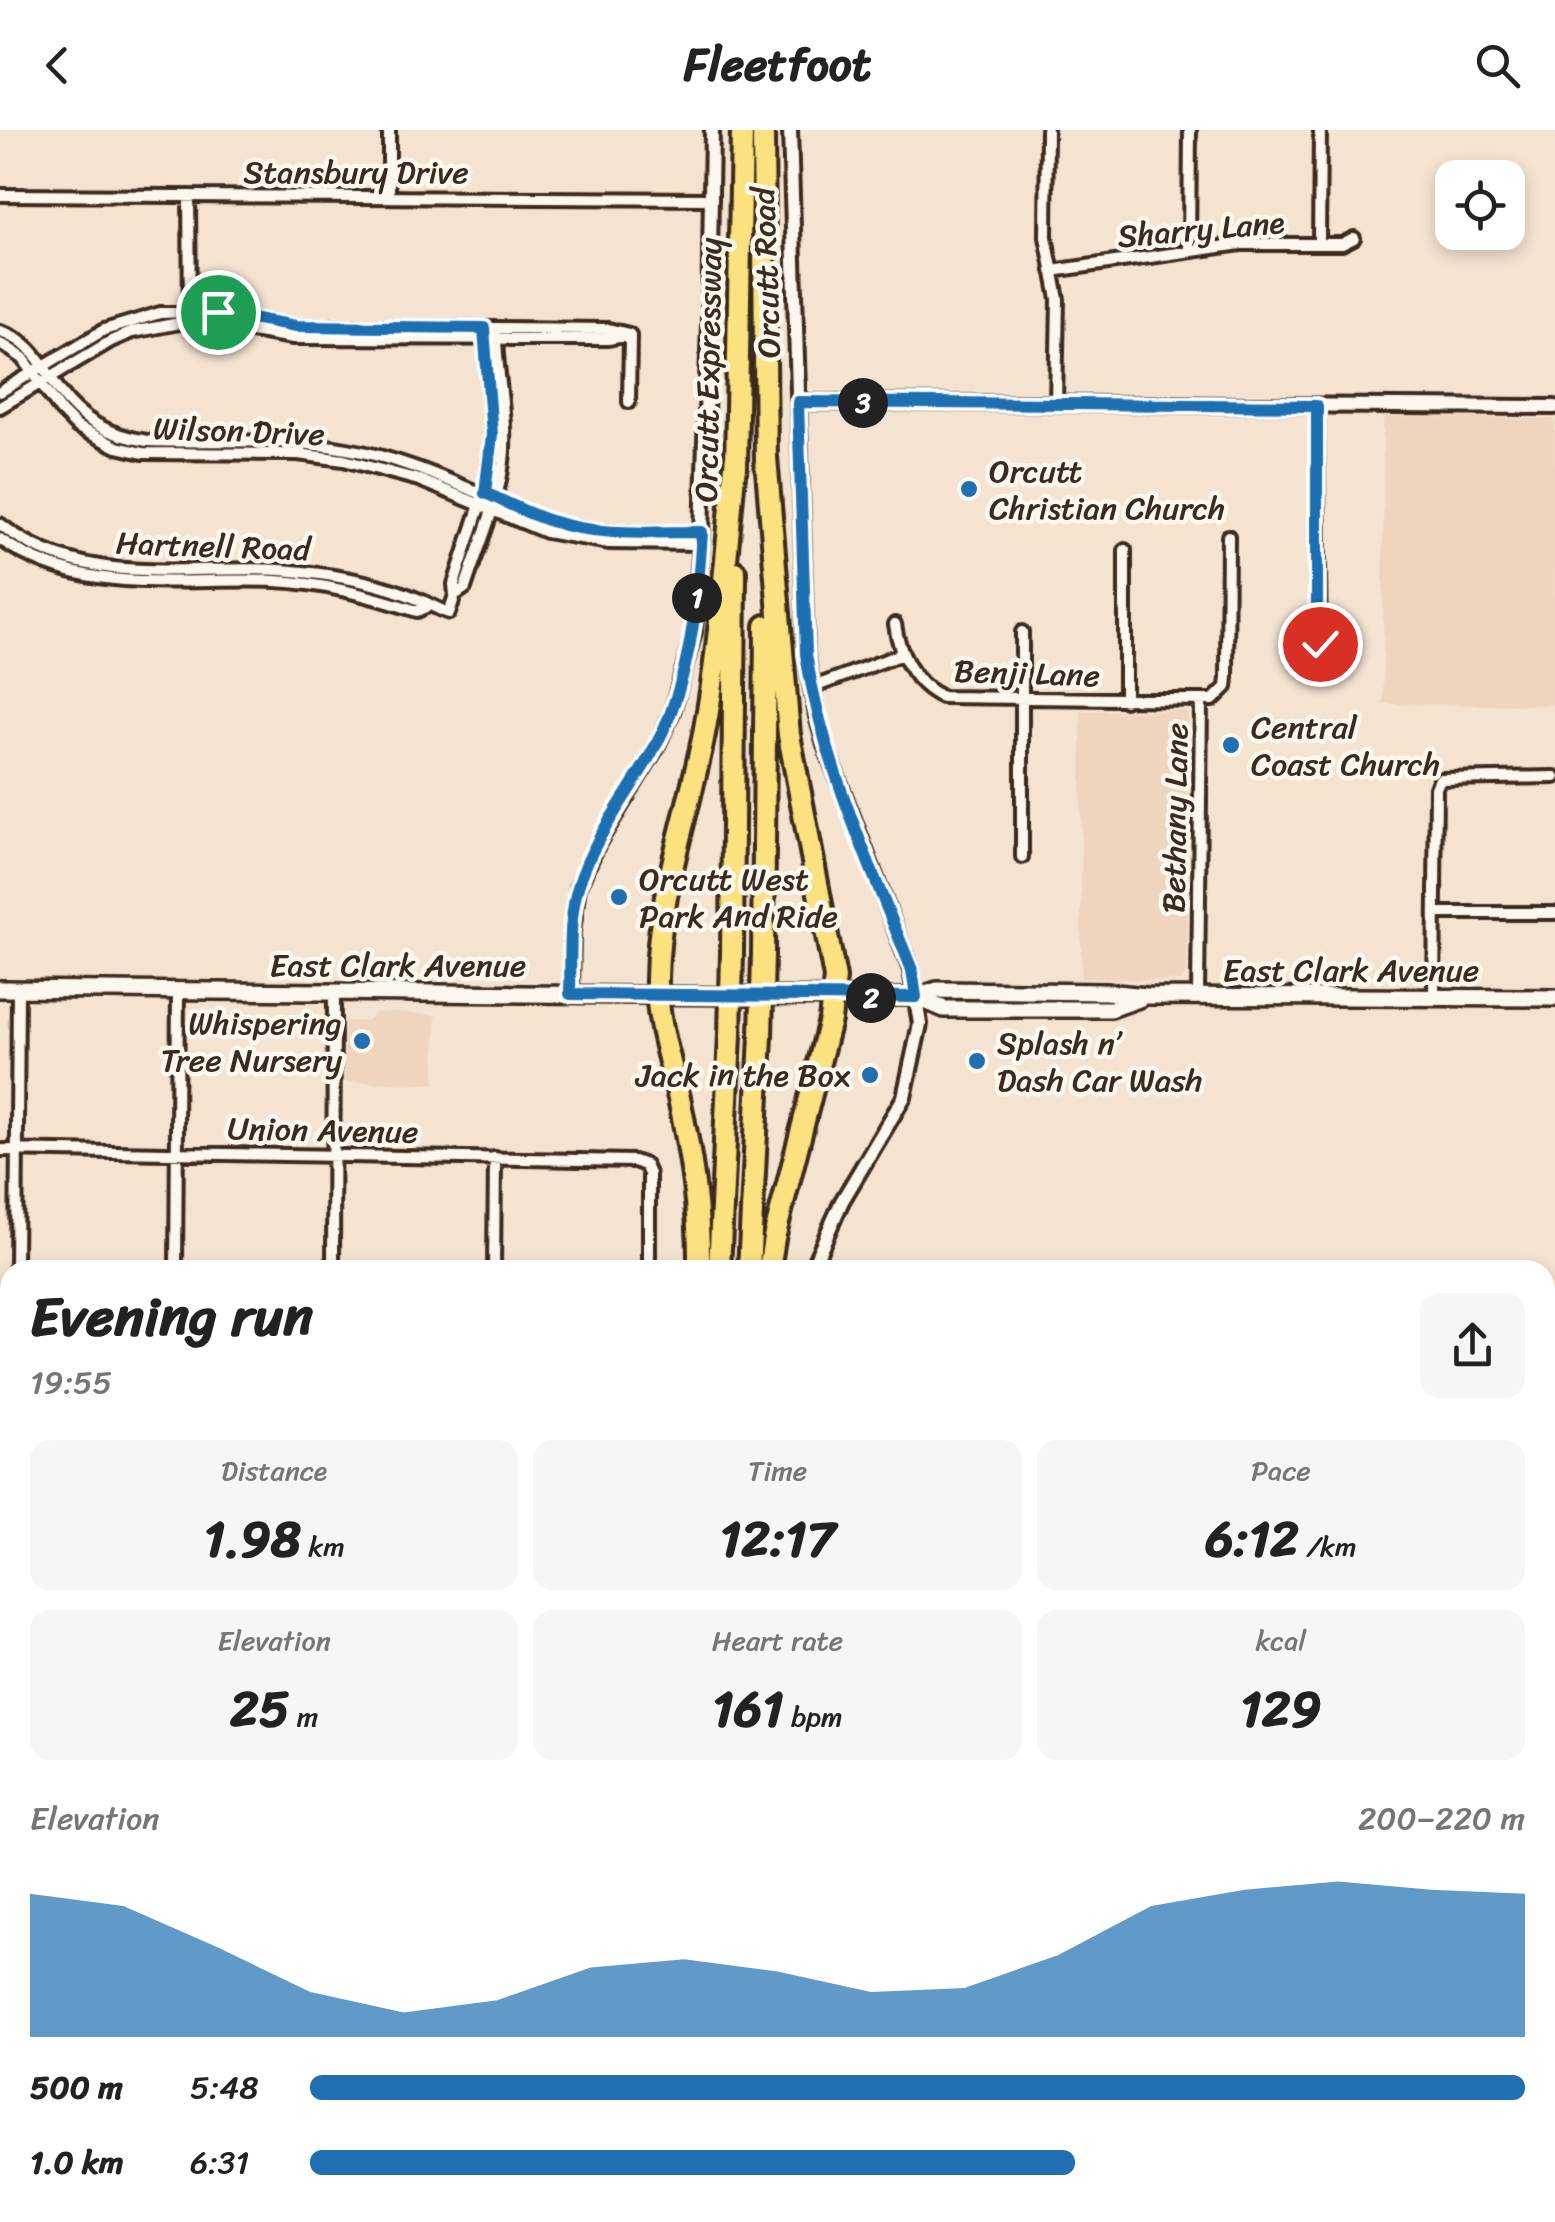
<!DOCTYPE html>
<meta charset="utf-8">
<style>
:root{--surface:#fff;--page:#f6f6f6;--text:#222;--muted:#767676;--accent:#1f6fb2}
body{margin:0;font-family:Sriracha,sans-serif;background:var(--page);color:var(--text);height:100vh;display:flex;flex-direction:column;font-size:38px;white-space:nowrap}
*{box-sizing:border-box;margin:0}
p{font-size:32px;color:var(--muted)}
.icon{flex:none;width:55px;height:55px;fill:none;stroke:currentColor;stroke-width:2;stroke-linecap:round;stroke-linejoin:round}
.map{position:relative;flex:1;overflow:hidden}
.sheet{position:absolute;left:0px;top:1130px;width:1555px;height:962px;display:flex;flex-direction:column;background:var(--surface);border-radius:30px 30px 0 0;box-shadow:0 5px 15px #0003}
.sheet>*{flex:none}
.tools{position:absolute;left:1435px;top:30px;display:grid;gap:20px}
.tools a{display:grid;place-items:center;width:90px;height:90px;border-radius:20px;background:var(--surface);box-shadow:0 5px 15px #0003;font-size:50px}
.pin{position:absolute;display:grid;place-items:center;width:85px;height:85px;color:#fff;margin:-42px;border:5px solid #fff;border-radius:50%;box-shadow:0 2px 10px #0007}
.km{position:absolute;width:50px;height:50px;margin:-25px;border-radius:50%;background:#222;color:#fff;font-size:28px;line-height:50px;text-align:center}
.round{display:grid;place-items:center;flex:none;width:105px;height:105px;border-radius:20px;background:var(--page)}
.head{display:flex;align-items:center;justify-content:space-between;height:170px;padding:0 30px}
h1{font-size:55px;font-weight:700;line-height:75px}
.metrics{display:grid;grid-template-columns:repeat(3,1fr);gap:15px;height:170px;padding:10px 30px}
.metrics div{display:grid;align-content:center;border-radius:20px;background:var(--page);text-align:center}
.metrics b{font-size:50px;font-weight:700}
.metrics small{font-size:28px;font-weight:400}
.metrics p{font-size:28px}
.chart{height:280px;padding:20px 30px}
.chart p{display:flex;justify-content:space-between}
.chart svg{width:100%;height:180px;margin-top:10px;fill:var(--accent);opacity:.7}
ul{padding:0 30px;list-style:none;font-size:32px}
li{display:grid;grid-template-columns:160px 120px 1fr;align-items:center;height:75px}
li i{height:25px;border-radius:12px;background:var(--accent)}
header{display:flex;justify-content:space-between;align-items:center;height:130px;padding:0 30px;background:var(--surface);font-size:45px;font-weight:700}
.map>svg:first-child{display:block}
</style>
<header><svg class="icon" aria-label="back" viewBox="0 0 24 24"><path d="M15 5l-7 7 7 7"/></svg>Fleetfoot<svg class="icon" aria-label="search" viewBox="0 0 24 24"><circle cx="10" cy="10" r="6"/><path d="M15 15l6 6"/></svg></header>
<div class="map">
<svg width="1555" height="2092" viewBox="0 0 1555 2092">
<rect width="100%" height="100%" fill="#f4e3d1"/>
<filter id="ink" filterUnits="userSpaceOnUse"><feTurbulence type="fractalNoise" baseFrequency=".01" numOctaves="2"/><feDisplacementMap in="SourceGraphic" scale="20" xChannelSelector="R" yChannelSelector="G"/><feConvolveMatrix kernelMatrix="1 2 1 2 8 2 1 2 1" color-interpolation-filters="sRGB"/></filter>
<g filter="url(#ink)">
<!-- built -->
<path fill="#efd5be" d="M1383,287l172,2v286l-172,-1z
M1081,581h103l4,4 -1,258 -7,8 -99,-3z
M394,882l42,3 -1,69 -91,-2 1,-61h21l9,-8z"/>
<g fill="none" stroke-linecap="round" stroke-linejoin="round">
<defs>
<path id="minor" d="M1047,0l-1,107 12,62 -2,105
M0,65l712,4
M189,66l1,119
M389,67v-67
M1319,114l1,-114
M1189,120l1,-120
M1052,141l189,-27h101l12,-6
M0,201c32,9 42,35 60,60 21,30 52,45 87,50 66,2 134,-4 200,8 72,12 134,48 202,72 48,16 103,11 153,11
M0,213l23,15 38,53 16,16 40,20 26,6 155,1 46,6 75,20 127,52 63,11 92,1
M0,262l104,-62 56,-17 58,-2 77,15 313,3 21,5
M629,272l1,-67
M1317,276l3,238
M0,277l111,-66 21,-9 58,-11 103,17 315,1 22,-4
M0,394c90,71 198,36 303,48 38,4 78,11 112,26 12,4 21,11 34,15l6,-18 -1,-11 34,-104 4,-45 -8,-106
M0,409c82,59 181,38 275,42 49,2 96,15 142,30l11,-5
M1125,420v151
M455,465l10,-7c13,-41 33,-84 38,-126 5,-42 -6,-83 -7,-125
M895,494c4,30 19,60 47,73l271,3 13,-13 1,-10 1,-141
M1022,502v225
M811,558l91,-34
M1435,783h120
M1198,866l3,-295
M1434,867l2,-209 4,-9 115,-2
M0,1020l634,11 11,4 4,9v96
M16,1140l2,-281
M176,1140l2,-279
M333,1140l1,-277
M494,1140l1,-112
M0,1185h10
M1545,1284h10
M0,1344h10
M1545,1408h10
M1545,1525l10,1
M1545,1646h10
M1545,1765h10
M1545,1880h10
M1545,1971h10
M0,2043l10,1
M1161,2082v10
M1171,2082v10
M119,2092v-10
M322,2092v-10
M334,2092v-10
M501,2092v-10
M773,2092v-10"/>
<path id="tertiary" d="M790,0l16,524 11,62 9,32 85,222 9,54 -16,73 -62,104 -31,69
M798,272l757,5
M571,864l1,-62 6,-45 20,-44 58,-95 16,-36 22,-80 8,-100 7,-209 3,-193"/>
<path id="secondary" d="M0,859l855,8h61l21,-7 169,2 41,4 408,2
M916,867l28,12h167l28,-10
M0,1676h10
M1545,2067h10"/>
<path id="motorway" d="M763,0l3,337
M766,327l23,278 46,243 -5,42 -56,218 -5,32
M736,338l6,-338
M732,824l3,-382
M763,824l3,-328
M699,1140c1,-59 -8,-115 -20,-172 -9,-39 -23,-79 -22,-119 1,-84 31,-163 47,-245 17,-91 22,-186 32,-278
M719,1140l11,-235
M749,1140l12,-234
M0,1973h10
M0,2004l10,-1"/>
</defs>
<!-- minor casing -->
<use href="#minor" stroke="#3b2a1e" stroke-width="18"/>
<!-- tertiary casing -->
<use href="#tertiary" stroke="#3b2a1e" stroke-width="20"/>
<!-- secondary casing -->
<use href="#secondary" stroke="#3b2a1e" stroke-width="22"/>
<!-- motorway casing -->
<use href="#motorway" stroke="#3b2a1e" stroke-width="28"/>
<!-- minor -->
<use href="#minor" stroke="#fbf7ec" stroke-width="10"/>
<!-- tertiary -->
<use href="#tertiary" stroke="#fbf7ec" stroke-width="12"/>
<!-- secondary -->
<use href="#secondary" stroke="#fbf7ec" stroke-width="15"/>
<!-- motorway -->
<use href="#motorway" stroke="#fbe180" stroke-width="20"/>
<defs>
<path id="motorway-bridge" d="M730,905l2,-81
M761,906l2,-82"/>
</defs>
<!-- motorway-bridge casing -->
<use href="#motorway-bridge" stroke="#3b2a1e" stroke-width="28" stroke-linecap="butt"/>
<!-- motorway-bridge -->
<use href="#motorway-bridge" stroke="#fbe180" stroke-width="20"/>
</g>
</g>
<g fill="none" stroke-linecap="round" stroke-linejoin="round" filter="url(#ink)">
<defs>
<path id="route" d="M218,182l78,14 188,2 8,107 -7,58c21,9 43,21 66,28 48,16 101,11 151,11 -4,62 -9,121 -31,180 -23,62 -74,112 -93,175 -10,33 -7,72 -8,107l346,3 -4,-27c-41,-103 -89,-206 -106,-316l-8,-252 519,4v218l3,20"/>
</defs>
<!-- route casing -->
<use href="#route" stroke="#fff" stroke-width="20"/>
<!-- route -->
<use href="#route" stroke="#1f6fb2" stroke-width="12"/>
</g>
<!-- markers -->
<g fill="#1f6fb2" stroke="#fbf7ec" stroke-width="4">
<circle cx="969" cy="359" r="10"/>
<circle cx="1231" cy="615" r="10"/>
<circle cx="619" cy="767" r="10"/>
<circle cx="362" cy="911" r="10"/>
<circle cx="977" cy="931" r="10"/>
<circle cx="870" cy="945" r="10"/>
</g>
<g text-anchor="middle" stroke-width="9" stroke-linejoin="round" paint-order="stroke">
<!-- street labels -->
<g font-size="32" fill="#3b2a1e" stroke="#fbf7ec">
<text x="356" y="53">Stansbury Drive</text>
<text transform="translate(1201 99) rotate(-5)" y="11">Sharry Lane</text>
<text transform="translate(766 143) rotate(-92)" y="11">Orcutt Road</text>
<text transform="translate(708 240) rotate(-89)" y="11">Orcutt Expressway</text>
<text transform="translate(239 301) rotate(2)" y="11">Wilson Drive</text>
<text transform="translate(213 416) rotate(2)" y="11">Hartnell Road</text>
<text transform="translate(1027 543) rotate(2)" y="11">Benji Lane</text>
<text transform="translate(1175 688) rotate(-89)" y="11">Bethany Lane</text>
<text x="398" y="846">East Clark Avenue</text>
<text x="1351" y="851">East Clark Avenue</text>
<text transform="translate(323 1000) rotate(1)" y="11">Union Avenue</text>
</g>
<!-- poi labels -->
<g font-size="32" fill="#3b2a1e" stroke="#fbf7ec" text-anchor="start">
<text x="989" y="352">Orcutt<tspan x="989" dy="37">Christian Church</tspan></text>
<text x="1251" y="608">Central<tspan x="1251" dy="37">Coast Church</tspan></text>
<text x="639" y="760">Orcutt West<tspan x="639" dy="37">Park And Ride</tspan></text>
<text x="342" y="904" text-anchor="end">Whispering<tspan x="342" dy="37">Tree Nursery</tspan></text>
<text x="997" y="924">Splash n’<tspan x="997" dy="37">Dash Car Wash</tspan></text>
<text x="850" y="956" text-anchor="end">Jack in the Box</text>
</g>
</g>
</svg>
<div class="tools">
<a><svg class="icon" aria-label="locate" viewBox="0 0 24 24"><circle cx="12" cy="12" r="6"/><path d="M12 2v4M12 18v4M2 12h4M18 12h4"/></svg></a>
</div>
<div class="pin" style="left:218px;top:182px;background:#1e9e55"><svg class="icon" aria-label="arrive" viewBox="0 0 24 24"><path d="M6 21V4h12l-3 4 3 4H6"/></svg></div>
<div class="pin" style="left:1320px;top:514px;background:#d93025"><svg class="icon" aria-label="check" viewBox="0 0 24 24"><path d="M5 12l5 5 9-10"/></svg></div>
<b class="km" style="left:697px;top:468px">1</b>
<b class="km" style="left:871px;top:868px">2</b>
<b class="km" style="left:863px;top:273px">3</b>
<section class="sheet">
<div class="head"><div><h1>Evening run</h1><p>19:55</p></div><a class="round"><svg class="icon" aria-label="share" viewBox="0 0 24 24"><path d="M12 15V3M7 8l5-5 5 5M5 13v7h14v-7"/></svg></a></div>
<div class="metrics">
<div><p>Distance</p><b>1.98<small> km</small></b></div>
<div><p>Time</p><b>12:17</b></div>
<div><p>Pace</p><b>6:12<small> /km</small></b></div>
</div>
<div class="metrics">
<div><p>Elevation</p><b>25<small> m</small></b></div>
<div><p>Heart rate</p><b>161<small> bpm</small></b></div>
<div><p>kcal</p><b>129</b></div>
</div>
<div class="chart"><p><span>Elevation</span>200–220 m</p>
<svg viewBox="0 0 160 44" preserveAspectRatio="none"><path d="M0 44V9L10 12L20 22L30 33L40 38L50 35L60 27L70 25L80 28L90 33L100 32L110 24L120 12L130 8L140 6L150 8L160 9V44z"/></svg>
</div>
<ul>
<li><b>500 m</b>5:48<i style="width:100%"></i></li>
<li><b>1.0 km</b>6:31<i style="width:63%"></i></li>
</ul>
</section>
</div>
